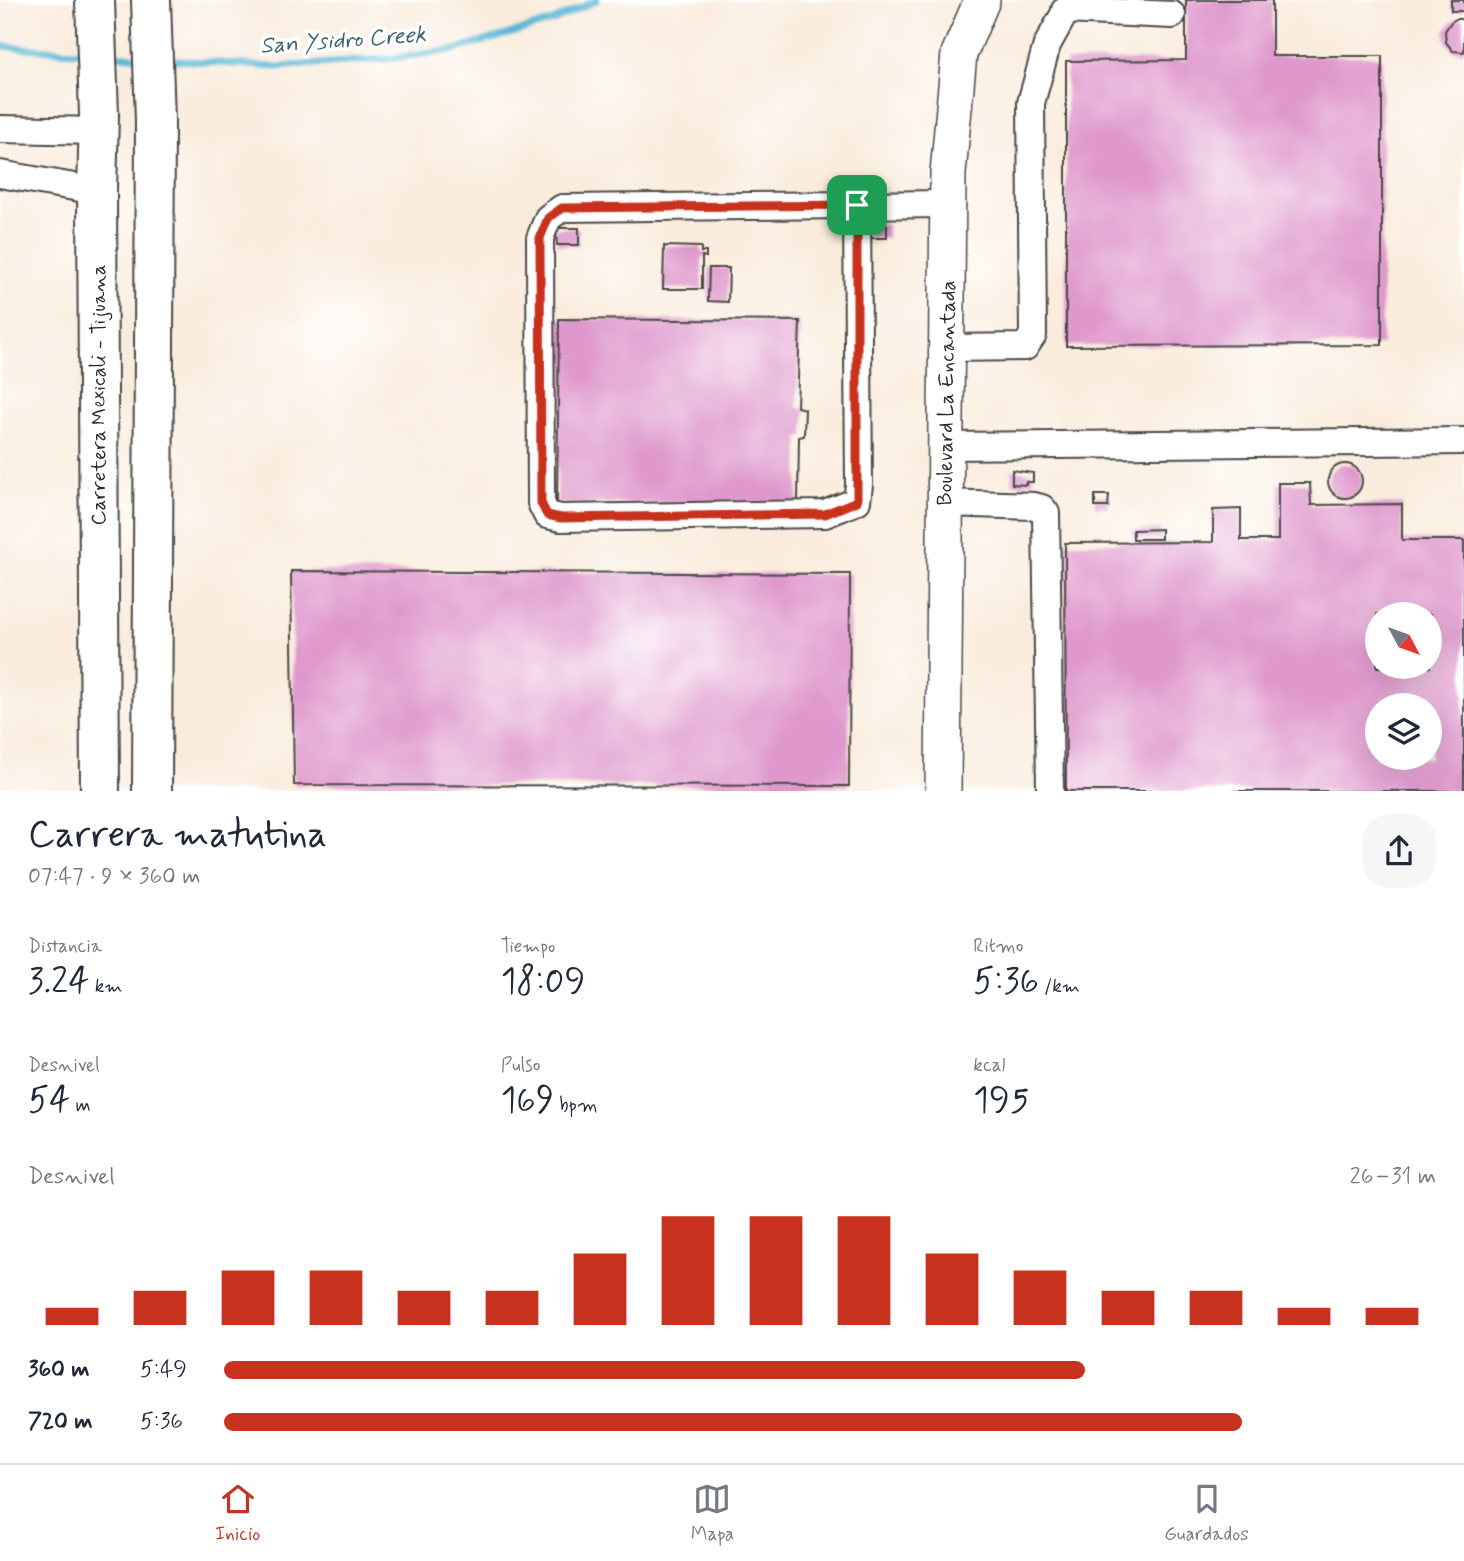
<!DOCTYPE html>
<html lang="es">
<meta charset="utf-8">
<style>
:root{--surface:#fff;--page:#f6f6f7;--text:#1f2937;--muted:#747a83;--line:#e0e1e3;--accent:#c8321e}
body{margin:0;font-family:Mynerve,sans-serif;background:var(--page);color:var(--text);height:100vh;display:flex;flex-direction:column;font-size:26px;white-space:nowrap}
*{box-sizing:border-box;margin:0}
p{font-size:23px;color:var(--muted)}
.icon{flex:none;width:38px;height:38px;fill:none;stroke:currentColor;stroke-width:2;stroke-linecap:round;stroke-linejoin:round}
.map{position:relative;height:791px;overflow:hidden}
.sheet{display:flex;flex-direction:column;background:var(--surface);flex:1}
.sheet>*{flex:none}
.needle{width:46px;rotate:131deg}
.fabs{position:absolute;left:1365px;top:602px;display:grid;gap:14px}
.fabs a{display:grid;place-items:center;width:77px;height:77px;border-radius:50%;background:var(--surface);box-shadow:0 7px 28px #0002;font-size:35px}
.pin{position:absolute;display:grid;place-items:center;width:60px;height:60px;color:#fff;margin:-30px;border-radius:14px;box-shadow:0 4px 10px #0006}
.round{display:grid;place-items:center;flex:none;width:74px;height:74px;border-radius:28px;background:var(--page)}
.overview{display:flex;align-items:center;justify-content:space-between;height:119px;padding:0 28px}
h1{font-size:38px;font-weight:600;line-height:52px}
.metrics{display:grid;grid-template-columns:repeat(3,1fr);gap:10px;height:119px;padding:7px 28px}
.metrics div{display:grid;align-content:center}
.metrics b{font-size:35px;font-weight:600}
.metrics small{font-size:19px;font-weight:400}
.metrics p{font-size:19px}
.chart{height:196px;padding:14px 28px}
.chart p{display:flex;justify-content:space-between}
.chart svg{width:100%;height:126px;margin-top:7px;stroke:var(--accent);stroke-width:6}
ul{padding:0 28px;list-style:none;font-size:23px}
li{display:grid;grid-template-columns:112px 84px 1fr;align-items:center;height:52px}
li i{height:18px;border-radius:9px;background:var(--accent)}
.tabs{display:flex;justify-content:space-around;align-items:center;height:98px;border-top:2px solid var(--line);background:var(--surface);font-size:19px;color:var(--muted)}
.tabs a{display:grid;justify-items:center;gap:4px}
.tabs .on{color:var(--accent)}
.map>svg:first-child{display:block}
</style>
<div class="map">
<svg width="1464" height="791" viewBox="0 0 1464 791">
<rect width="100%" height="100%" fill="#fff"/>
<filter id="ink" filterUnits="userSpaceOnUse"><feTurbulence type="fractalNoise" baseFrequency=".0143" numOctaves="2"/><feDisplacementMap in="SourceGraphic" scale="14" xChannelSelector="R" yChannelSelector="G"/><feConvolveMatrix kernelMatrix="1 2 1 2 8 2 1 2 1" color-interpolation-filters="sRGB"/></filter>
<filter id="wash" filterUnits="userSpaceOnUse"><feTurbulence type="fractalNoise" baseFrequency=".00686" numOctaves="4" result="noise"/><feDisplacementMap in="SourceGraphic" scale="28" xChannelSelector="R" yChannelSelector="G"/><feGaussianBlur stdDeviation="1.57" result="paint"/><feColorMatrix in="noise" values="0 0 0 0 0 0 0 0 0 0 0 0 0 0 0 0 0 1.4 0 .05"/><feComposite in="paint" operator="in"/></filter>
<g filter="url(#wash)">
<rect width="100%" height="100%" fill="#f9ecdc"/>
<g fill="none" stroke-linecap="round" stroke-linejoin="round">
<!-- stream -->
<path stroke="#56b6d4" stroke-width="7" d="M0,46l86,7
M109,55l33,2
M165,59l110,8 112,-8 67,-9 99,-29 44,-21"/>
</g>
<g id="blocks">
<!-- building -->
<path fill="#df98cc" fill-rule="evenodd" d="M1186,0h86v56h110v289l-316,1v-285l120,-1z
M1451,0h13v11h-13z
M1456,19h8v33l-11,-1 -7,-9 -1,-11 6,-9z
M870,224l17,1v13h-18z
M556,228h23v17h-22z
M664,246l37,1v5h5v5l-4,-1v33h-39z
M709,268h20l-1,34 -20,-1z
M559,319l241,2 -3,86 8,2 -1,27 -5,1 -1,66 -241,1z
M1328 481a17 17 0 1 1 34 0a17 17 0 1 1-34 0Z
M1012,470l21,3v9h-7v3l-14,-1z
M1278,483h32l1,22 91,-1v36h62v251h-398l-1,-248 148,-1v-32l28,-1v31h37zM1377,614h53v53h-53zM1377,705h53v53h-53z
M1095,495h14l-1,12h-13z
M1161,529v10h-28v-9z
M291,571l559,3 -1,212 -555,-1z"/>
</g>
</g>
<g filter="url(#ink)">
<use href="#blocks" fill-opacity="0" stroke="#4a4846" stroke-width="2"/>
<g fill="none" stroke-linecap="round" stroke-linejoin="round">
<defs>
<path id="minor" d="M1065,10l107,5
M0,129l98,2
M0,174l97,17
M857,205l2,280 -2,16 -32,13 -264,4 -14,-3 -6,-12 -1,-265 8,-20 14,-10 386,-4
M947,348l78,-1 8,-12 -2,-232 16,-58 25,-45
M946,446l518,-5
M945,503l89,3 8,2 4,5 4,278"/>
<path id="major" d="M943,791l5,-618 11,-119 23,-54"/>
<path id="highway" d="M95,0l4,115 -2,76 3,600
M151,0l4,121 -3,670"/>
</defs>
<!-- minor casing -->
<use href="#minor" stroke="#4a4846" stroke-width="30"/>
<!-- major casing -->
<use href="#major" stroke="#4a4846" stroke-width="38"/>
<!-- highway casing -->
<use href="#highway" stroke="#4a4846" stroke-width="42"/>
<!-- minor -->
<use href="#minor" stroke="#fff" stroke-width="26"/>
<!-- major -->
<use href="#major" stroke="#fff" stroke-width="35"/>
<!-- highway -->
<use href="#highway" stroke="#fff" stroke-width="38"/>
</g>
</g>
<g fill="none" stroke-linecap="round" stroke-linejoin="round" filter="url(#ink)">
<defs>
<path id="route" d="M857,205v296l-32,13 -264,4 -14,-3 -6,-12 -1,-265 8,-20 14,-10z"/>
</defs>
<!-- route casing -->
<use href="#route" stroke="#fff" stroke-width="14"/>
<!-- route -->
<use href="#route" stroke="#c8321e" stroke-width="9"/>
</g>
<g text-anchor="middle" stroke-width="7" stroke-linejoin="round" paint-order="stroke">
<!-- street labels -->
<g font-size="21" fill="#2b2b2b" stroke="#fff">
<text transform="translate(946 393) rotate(-89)" y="7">Boulevard La Encantada</text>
<text transform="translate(98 395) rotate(-90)" y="7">Carretera Mexicali - Tijuana</text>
</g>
<!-- water labels -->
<g font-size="23" font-style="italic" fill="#3c636f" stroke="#fff">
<text transform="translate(343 39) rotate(-4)" y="8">San Ysidro Creek</text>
</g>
</g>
</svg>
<div class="fabs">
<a><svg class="needle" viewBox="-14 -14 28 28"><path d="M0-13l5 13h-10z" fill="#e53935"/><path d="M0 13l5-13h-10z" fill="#747a83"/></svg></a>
<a><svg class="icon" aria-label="layers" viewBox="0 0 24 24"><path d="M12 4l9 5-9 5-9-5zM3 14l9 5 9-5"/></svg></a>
</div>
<div class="pin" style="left:857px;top:205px;background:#1e9e55"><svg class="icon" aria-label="arrive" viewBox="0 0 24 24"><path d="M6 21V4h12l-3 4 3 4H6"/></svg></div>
</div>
<section class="sheet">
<div class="overview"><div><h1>Carrera matutina</h1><p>07:47 · 9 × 360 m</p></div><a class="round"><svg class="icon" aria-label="share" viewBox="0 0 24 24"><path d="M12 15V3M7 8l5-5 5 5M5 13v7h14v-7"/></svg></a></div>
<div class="metrics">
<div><p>Distancia</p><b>3.24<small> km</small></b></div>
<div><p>Tiempo</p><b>18:09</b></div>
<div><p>Ritmo</p><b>5:36<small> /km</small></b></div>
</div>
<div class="metrics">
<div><p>Desnivel</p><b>54<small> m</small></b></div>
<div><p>Pulso</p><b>169<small> bpm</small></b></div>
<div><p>kcal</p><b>195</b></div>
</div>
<div class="chart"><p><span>Desnivel</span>26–31 m</p>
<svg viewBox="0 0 160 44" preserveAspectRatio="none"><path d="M5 44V38M15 44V32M25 44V25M35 44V25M45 44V32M55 44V32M65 44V19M75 44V6M85 44V6M95 44V6M105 44V19M115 44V25M125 44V32M135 44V32M145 44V38M155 44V38"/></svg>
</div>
<ul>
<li><b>360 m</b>5:49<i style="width:71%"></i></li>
<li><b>720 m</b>5:36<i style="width:84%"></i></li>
</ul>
</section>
<nav class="tabs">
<a class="on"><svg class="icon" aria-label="home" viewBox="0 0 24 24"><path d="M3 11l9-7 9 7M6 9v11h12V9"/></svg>Inicio</a>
<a><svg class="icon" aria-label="map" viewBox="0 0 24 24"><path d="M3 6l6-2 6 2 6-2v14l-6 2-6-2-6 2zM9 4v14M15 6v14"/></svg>Mapa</a>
<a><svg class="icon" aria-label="saved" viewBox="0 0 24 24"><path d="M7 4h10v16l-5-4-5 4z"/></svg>Guardados</a>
</nav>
